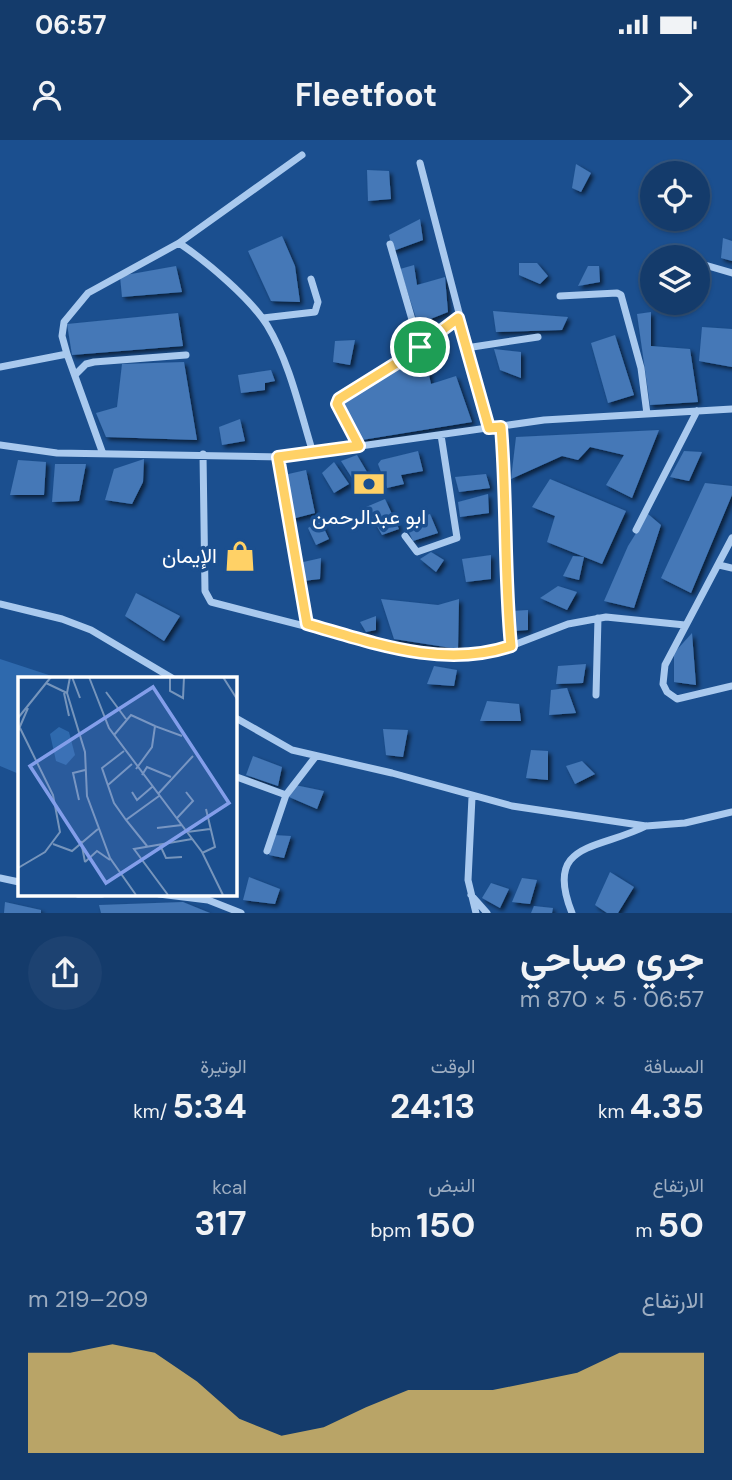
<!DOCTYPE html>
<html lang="ar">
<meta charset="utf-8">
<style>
:root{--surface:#143b6b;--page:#1d4271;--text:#f1f3f6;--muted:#9dadc1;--line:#33557e;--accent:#ffd166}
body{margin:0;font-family:"DM Sans",Vazirmatn,sans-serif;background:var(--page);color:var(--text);direction:rtl;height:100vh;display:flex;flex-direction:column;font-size:26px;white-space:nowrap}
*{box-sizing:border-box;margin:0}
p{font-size:23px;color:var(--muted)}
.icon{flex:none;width:38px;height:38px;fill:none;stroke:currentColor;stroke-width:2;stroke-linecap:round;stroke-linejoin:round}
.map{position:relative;height:773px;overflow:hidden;direction:ltr}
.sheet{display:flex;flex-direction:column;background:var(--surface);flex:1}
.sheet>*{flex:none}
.controls{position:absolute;left:640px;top:21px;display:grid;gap:14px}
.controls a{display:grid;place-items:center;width:70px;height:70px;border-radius:50%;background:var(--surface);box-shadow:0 2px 5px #0004,0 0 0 2px var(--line);font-size:35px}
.pin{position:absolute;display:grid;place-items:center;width:60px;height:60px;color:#fff;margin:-30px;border:4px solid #fff;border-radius:50%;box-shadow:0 2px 7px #0007}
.round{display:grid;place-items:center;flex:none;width:74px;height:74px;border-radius:37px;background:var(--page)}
.summary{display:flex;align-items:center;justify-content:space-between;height:119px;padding:0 28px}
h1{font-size:38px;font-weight:700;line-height:52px}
.stats{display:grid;grid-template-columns:repeat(3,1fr);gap:10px;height:119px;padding:7px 28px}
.stats div{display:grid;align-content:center}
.stats b{font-size:35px;font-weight:700}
.stats small{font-size:19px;font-weight:400}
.stats p{font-size:19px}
.chart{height:196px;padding:14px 28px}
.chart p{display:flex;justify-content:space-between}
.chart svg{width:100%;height:126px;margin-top:7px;fill:var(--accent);opacity:.7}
.status{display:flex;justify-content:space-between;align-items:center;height:49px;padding:0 35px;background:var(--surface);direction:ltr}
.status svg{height:19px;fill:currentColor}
header{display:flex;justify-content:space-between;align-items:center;height:91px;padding:0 28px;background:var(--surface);font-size:32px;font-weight:700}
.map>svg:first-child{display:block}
</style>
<div class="status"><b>06:57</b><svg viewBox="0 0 49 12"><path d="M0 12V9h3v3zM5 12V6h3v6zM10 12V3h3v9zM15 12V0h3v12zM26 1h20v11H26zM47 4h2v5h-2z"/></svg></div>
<header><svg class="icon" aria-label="forward" viewBox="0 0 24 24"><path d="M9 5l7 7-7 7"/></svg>Fleetfoot<svg class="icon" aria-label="person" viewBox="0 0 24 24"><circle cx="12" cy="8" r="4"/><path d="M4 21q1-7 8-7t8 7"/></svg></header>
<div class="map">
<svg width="732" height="773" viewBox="0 0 732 773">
<defs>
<filter id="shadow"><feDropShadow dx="3" dy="3" stdDeviation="2" flood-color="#0009"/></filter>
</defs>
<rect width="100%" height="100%" fill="#1b4f8f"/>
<!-- green -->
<path fill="#2e69ad" d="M0,519l58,19h-39v96l-19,-8z"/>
<!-- building -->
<path fill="#4478b7" filter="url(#shadow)" d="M576,24l15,9 -10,19 -9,-4z
M367,30l22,1 2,28 -23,2z
M420,79l3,21 -30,11 -4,-16z
M282,96l13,30 5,36 -29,-1 -23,-50z
M723,98l9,3v20l-11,-3z
M519,123h18l11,13 -8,8 -21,-9z
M414,125l3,20 28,-8 3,35 -30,12 -18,-55z
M176,126l6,26 -60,5 -2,-21z
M588,126h11l1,16 -22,4z
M493,171l75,6 -6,13 -66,2z
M651,172v34l39,3 8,53 -48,3 -13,-91z
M178,173l5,33 -111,9 -5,-31z
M702,187l30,2v38l-33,-6z
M615,195l19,60 -26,8 -17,-60z
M355,200l-5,25 -17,-3 2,-21z
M494,209l27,3v26l-21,-8z
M424,212l7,32 25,-8 16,46 -110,18 -20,-35z
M184,222l13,78 -91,-3 -10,-24 21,-6 5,-43z
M271,230l4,11 -10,2v7l-24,3 -3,-18z
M240,279l5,22 -23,4 -3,-18z
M659,290l-27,68 -26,-13 18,-30 -34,-8 -12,13 -16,-4 -51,23 5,-42z
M418,311l5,20 -22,4 3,9 -17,4 -9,-24 3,-4z
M684,311l18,1 -13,29 -19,-4z
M357,315l10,17 -13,9 -13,-20z
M144,319l-1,23 -11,22 -27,-4 9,-31z
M18,320l28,2 -2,33h-34z
M334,322l15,22 -15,9 -12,-20z
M55,324h31l-7,37 -27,1z
M306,330l9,43 -23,6 -8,-44z
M486,334l4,14 -31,4 -4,-15z
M550,339l76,32 -24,53 -55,-22 8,-26 -23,-9z
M705,343l27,3v9l-41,98 -30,-15z
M488,354l1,19 -29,4 -2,-15z
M385,359l14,30 -17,6 -16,-28z
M430,374l8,19 -25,8 -9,-19z
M648,374l13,11 -27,83 -30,-7 24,-55z
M320,380l9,19 -13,6 -8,-17z
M431,412l13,8 -8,12 -16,-13z
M491,415v24l-25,3 -4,-23z
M573,416l11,1 -5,23 -16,-4z
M321,418l-1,21 -17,2 -4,-18z
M558,446l19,6 -10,18 -27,-12z
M136,453l44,23 -16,25 -39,-25z
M381,459l57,6 21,-6 -1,50 -64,-10z
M528,470v20l-15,1 -2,-20z
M376,476v14l-10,2 -6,-10z
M692,493l4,52 -22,-3v-29z
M586,524l-3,19 -27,1 2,-18z
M434,526l23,4 -3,16 -27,-2z
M567,548l9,25 -27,2 2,-25z
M487,561l32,3 2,17h-41z
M383,589l25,1 -5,27 -17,-2z
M531,610l17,1v29l-22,-2z
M253,616l29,11 -4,19 -32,-11z
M582,621l13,13 -20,10 -9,-18z
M295,645l29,6 -7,18 -28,-12z
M274,695l17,1 -7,22 -15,-3z
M610,732l24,15 -16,26h-11l-12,-8z
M249,737l31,12 -5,15 -32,-4z
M522,738l15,2 -7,24 -18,-2z
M491,743l18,6 -9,19 -18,-10z
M5,762l36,8v3h-37z
M183,762l27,11h-109l-2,-8z
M534,766l19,2 -1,5h-21z"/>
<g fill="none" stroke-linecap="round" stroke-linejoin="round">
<!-- minor -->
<path stroke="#a9c9ee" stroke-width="7" d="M302,15l-123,88c27,18 71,55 88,82 23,38 33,86 46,128
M420,23l69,265
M390,104l30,103
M698,123l34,10
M560,156l57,-3 4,2 20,73 6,46
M263,178l52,-6 3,-10 -7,-23
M466,208l72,-11
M0,227l67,-13
M75,235l11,-11 8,-2 92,-7
M501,287c6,73 3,146 10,219l57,-22 38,-7 79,8
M0,305l57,8 226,4 261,-37 188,-11
M359,306l-22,-42 2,-5 69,-43 50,-38
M103,314l-36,-100 -5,-18 2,-14 24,-29 91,-50
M203,314l2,137 6,11 191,49 72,4 37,-9
M278,317l29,167
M636,390l61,-119
M405,396l12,16 40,-14 -16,-103
M732,398l-67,127 -2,19 4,8 10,7 55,-13
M719,425l13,3
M0,464l62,15 29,11 81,48
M596,555l2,-77
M234,577l58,33 100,23 120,33 134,20 39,-3 47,-11
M234,636l52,19
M472,657l-4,83 8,33
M267,711l19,-56 30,-39
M0,738l19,4
M78,754h24
M159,754l49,6 33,13
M471,755l16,18
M572,773c-29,-72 27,-63 74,-87"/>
</g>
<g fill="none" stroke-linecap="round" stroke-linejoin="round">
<defs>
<path id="route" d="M458,178l31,110 12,-1c6,73 3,146 10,219 -68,23 -137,-3 -204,-22l-29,-167 81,-11 -22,-42 2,-5 69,-43z"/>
</defs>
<!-- route casing -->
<use href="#route" stroke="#fff" stroke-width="14"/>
<!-- route -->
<use href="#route" stroke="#ffd166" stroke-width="9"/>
</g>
<!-- icons -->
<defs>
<symbol id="bank-bare" viewBox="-9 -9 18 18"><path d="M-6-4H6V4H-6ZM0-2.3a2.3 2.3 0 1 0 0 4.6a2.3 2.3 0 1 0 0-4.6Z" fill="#ffd166" stroke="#1b4f8f" stroke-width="2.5" paint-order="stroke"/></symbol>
<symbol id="shop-bare" viewBox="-9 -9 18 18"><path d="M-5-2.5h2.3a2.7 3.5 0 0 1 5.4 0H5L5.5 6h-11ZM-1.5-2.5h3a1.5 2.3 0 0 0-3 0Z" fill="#ffd166" stroke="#1b4f8f" stroke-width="2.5" paint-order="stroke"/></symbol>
</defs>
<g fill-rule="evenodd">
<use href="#bank-bare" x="347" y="322" width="44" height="44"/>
<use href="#shop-bare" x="218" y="394" width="44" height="44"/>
</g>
<g text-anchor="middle" stroke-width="7" stroke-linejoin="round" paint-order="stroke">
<!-- poi labels -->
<g font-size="21" fill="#fff" stroke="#1b4f8f">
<text x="369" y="384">ابو عبدالرحمن</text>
<text x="217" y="423" text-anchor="end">الإيمان</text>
</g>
</g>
<!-- overview -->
<g transform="translate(18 537)">
<rect width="219" height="219" fill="#1b4f8f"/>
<path d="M41,50l10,5 6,23 -9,10 -10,-4 -6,-27z" fill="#2e69ad"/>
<path fill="none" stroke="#7695bc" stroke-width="2" d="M52,0l-3,16 18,59 2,44 23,62 26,37M54,0l8,21M71,0l20,51 93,124 21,43M152,0v14l13,7 1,-21M205,0l14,22M28,6l21,10M88,15l20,27M46,16l5,23M0,41l33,-41M0,54l10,-23M96,58l17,-20 24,11M106,74l-22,17 12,35 12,17M118,92l16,-22 3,-21 27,10M124,98l5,-8 24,10M90,108l24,-21M114,115l5,8 15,-13M140,117l35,-38M61,123l-6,-27 12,-3M159,141l16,-17 -7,-9M139,151l25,-3M169,155l23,-3M63,164l4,21M35,167l19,7 26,-22M142,168l6,13 16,-1M129,169l-21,-26 33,-24M184,176l13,-6 -9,-38M67,185l12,-11 13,9M0,191l27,-16 15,-20 -7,-37 -33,-67M150,218l-34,-46 58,-10"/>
<path fill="#839eea" fill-opacity="0.15" stroke="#839eea" stroke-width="3.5" d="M135,10l76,116 -123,80 -76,-117z"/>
<rect width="219" height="219" fill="none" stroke="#fff" stroke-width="3.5"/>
</g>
</svg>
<div class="controls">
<a><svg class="icon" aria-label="locate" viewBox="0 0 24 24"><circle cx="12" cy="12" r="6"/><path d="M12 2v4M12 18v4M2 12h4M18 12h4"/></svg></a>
<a><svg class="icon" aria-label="layers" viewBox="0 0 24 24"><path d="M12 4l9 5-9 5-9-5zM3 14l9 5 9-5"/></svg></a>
</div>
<div class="pin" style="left:420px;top:207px;background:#1e9e55"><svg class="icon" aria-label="arrive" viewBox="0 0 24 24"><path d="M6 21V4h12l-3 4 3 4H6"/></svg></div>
</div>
<section class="sheet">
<div class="summary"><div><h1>جري صباحي</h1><p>06:57 · 5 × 870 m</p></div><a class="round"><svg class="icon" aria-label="share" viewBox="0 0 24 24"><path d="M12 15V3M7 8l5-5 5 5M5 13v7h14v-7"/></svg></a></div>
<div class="stats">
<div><p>المسافة</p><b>4.35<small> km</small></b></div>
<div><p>الوقت</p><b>24:13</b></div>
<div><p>الوتيرة</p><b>5:34<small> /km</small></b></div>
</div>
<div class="stats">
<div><p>الارتفاع</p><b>50<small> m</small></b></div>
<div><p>النبض</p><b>150<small> bpm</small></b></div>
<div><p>kcal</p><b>317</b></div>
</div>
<div class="chart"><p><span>الارتفاع</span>209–219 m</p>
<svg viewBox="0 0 160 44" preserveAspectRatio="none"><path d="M0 44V9L10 9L20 6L30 9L40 19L50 32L60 38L70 35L80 28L90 22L100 22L110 22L120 19L130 16L140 9L150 9L160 9V44z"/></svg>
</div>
</section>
